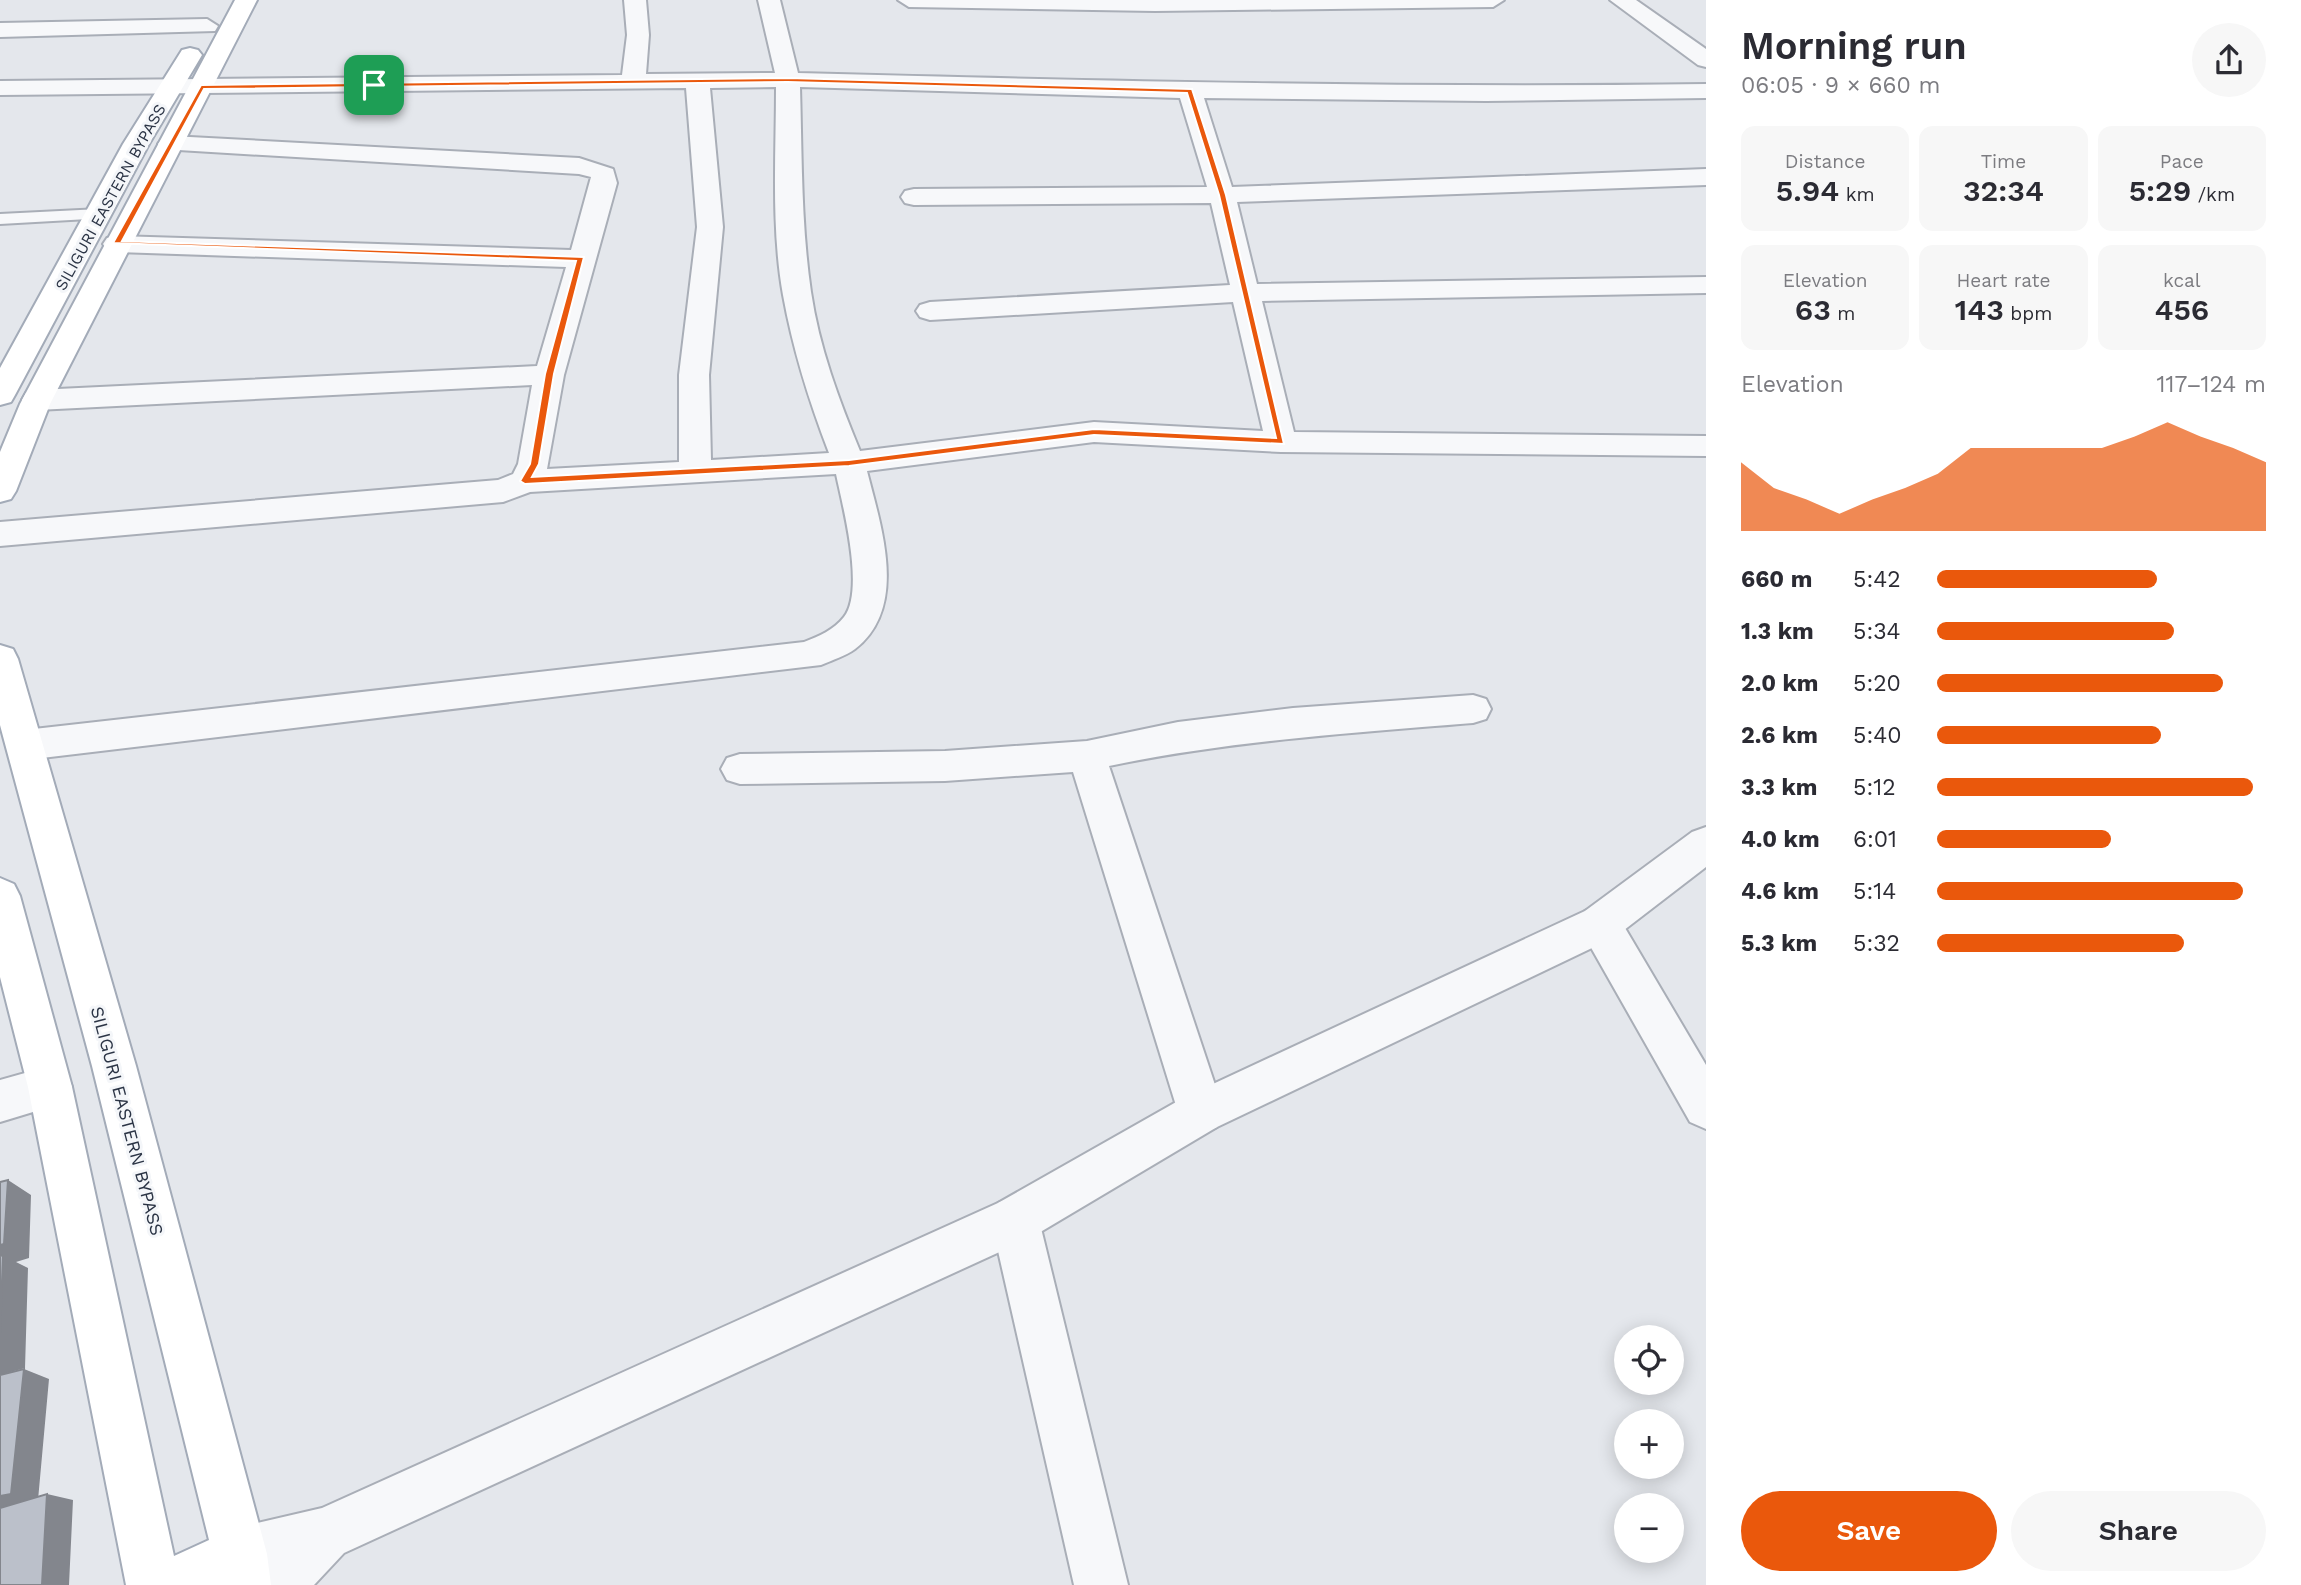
<!DOCTYPE html>
<meta charset="utf-8">
<style>
:root{--surface:#fff;--page:#f7f7f7;--text:#2b2b33;--muted:#7c7c81;--accent:#ea580c}
body{margin:0;font-family:"Work Sans",sans-serif;background:var(--page);color:var(--text);height:100vh;display:flex;flex-direction:column;font-size:26px;white-space:nowrap}
*{box-sizing:border-box;margin:0}
p{font-size:23px;color:var(--muted)}
.icon{flex:none;width:38px;height:38px;fill:none;stroke:currentColor;stroke-width:2;stroke-linecap:round;stroke-linejoin:round}
.map{position:relative;flex:1;overflow:hidden}
.details{display:flex;flex-direction:column;background:var(--surface);width:595px}
.details>*{flex:none}
.tools{position:absolute;left:1614px;top:1325px;display:grid;gap:14px}
.tools a{display:grid;place-items:center;width:70px;height:70px;border-radius:50%;background:var(--surface);box-shadow:0 4px 18px #0003;font-size:35px}
.pin{position:absolute;display:grid;place-items:center;width:60px;height:60px;color:#fff;margin:-30px;border-radius:14px;box-shadow:0 4px 10px #0006}
.round{display:grid;place-items:center;flex:none;width:74px;height:74px;border-radius:37px;background:var(--page)}
.headline{display:flex;align-items:center;justify-content:space-between;height:119px;padding:0 35px}
h1{font-size:38px;font-weight:600;line-height:52px}
.stats{display:grid;grid-template-columns:repeat(3,1fr);gap:10px;height:119px;padding:7px 35px}
.stats div{display:grid;align-content:center;border-radius:14px;background:var(--page);text-align:center}
.stats b{font-size:30px;font-weight:600}
.stats small{font-size:19px;font-weight:400}
.stats p{font-size:19px}
.chart{height:196px;padding:14px 35px}
.chart p{display:flex;justify-content:space-between}
.chart svg{width:100%;height:126px;margin-top:7px;fill:var(--accent);opacity:.7}
.button{display:flex;gap:14px;margin-top:auto;padding:14px 35px}
.button a{flex:1;height:80px;border-radius:42px;background:var(--accent);color:#fff;font-size:28px;font-weight:600;line-height:80px;text-align:center}
.button a+a{background:var(--page);color:var(--text)}
ul{padding:0 35px;list-style:none;font-size:23px}
li{display:grid;grid-template-columns:112px 84px 1fr;align-items:center;height:52px}
li i{height:18px;border-radius:9px;background:var(--accent)}
main{display:flex;flex:1;min-height:0}
.map>svg:first-child{display:block}
</style>
<main>
<div class="map">
<svg width="1706" height="1585" viewBox="0 0 1706 1585">
<rect width="100%" height="100%" fill="#e4e7ec"/>
<g fill="none" stroke-linecap="round" stroke-linejoin="round">
<defs>
<path id="service" d="M100,209l6,1 2,4 -2,4 -106,6v-10z"/>
<path id="minor" d="M624,0h22l3,35 -3,39 129,-1 -17,-73h22l18,73c303,8 605,15 908,11v14l-220,3 -282,-3 28,89 474,-18v16l-469,17 20,82 449,-7v16l-444,8 32,131 412,4v20l-425,-4 -187,-10 -227,29c14,56 42,136 -12,178 -9,7 -23,11 -34,16l-796,95 -13,-4 -6,-11 6,-11 13,-4 779,-88c15,-6 30,-12 40,-25 21,-27 -1,-110 -8,-143l-306,18 -27,10 -503,44v-24l498,-42 15,-6 5,-10 14,-79 -495,25 -11,-3 -4,-7 4,-7 11,-3 500,-24 29,-99 -449,-15 -10,-2 -4,-6 4,-6 10,-2 454,14 20,-73 -12,-3 -417,-25 -4,-5 4,-5 9,-3 408,22 34,11 4,14 -53,192 -17,94 132,-7v-87l18,-148 -11,-139 -686,7v-14l622,-6 5,-40zM776,87c0,68 -5,141 7,208 10,55 26,106 46,158l-118,7 -2,-85 14,-148 -13,-139zM800,87l380,11 27,89 -293,2 -9,2 -4,6 4,6 9,2 297,-2 19,82 -300,17 -10,3 -4,6 4,6 10,3 303,-18 30,129 -169,-9 -234,29c-21,-51 -41,-104 -49,-159 -10,-68 -9,-137 -11,-205z
M898,0h606l-11,7 -338,4 -246,-4z
M1610,0h26l70,49v18l-8,-2z
M207,19l11,7 -3,5 -215,6v-14z
M1473,695l13,4 5,10 -5,10 -13,4c-122,10 -244,18 -364,43l115,346 -7,15 -16,7 -16,-7 -7,-15 -105,-340 -128,9 -205,3 -13,-4 -6,-11 6,-11 13,-4 205,-3 142,-10 91,-19 115,-14z
M1600,906l15,5 91,154v64l-16,-7 -105,-185 -6,-13 6,-13z
M50,1066l16,6 6,15 -6,15 -66,20v-42z
M1015,1196l17,7 7,17 89,365h-54l-83,-365 7,-17z"/>
<path id="tertiary" d="M1706,827v40l-91,70 -398,190 -185,110 -688,316 -30,32h-64l2,-7 -12,3 -19,-8 -8,-19 8,-19 19,-8 82,-19 676,-305 187,-106 400,-186 107,-79z"/>
<path id="primary" d="M235,0h22l-207,404 -34,87 -5,8 -11,3v-50l20,-48z
M190,48l8,2 4,5 -53,89 -134,251 -4,7 -11,3v-37l123,-224 59,-94z
M0,645l13,4 5,10 118,407 131,488 4,31h-145l-98,-498 -28,-110v-99l14,6 6,12 52,191 102,469 35,-16 -117,-474 -92,-341z"/>
</defs>
<!-- service casing -->
<use href="#service" stroke="#a9aeb7" stroke-width="4"/>
<!-- minor casing -->
<use href="#minor" stroke="#a9aeb7" stroke-width="4"/>
<!-- tertiary casing -->
<use href="#tertiary" stroke="#a9aeb7" stroke-width="4"/>
<!-- primary casing -->
<use href="#primary" stroke="#a3abb8" stroke-width="4"/>
<!-- service -->
<use href="#service" fill="#f7f8fa" fill-rule="evenodd"/>
<!-- minor -->
<use href="#minor" fill="#f7f8fa" fill-rule="evenodd"/>
<!-- tertiary -->
<use href="#tertiary" fill="#f7f8fa" fill-rule="evenodd"/>
<!-- primary -->
<use href="#primary" fill="#fff" fill-rule="evenodd"/>
</g>
<!-- shaded-wall -->
<path fill="#83868d" d="M8,1180l23,15 -2,63 -13,4 12,6 -3,100 -25,7v-130z
M24,1369l25,10 -11,121 -38,10v-14z
M47,1494l26,6 -4,85h-27z"/>
<!-- building -->
<path fill="#bbc0ca" stroke="#83868d" stroke-width="2" d="M8,1180l-4,64 -4,1v-63z
M3,1255l-3,79v-78z
M24,1369l-13,125 -11,2v-121z
M47,1494l-5,91h-42v-77z"/>
<!-- route -->
<path fill="#ea580c" stroke="#fff" stroke-width="2" fill-rule="evenodd" d="M788,78l404,11 34,106 58,249 -190,-9 -245,31 -324,18 -5,-3 10,-17 15,-90 31,-113 -463,-18 88,-158zM788,82l399,11 32,102 57,243 -182,-9 -245,31 -317,17 7,-13 15,-90 30,-117 -462,-16 82,-152z"/>
<g text-anchor="middle" stroke-width="6" stroke-linejoin="round" paint-order="stroke">
<!-- far-street labels -->
<g font-size="16" fill="#2b3445" stroke="#f4f6f9">
<text transform="translate(110 197) rotate(-61)" y="6">SILIGURI EASTERN BYPASS</text>
</g>
<!-- street labels -->
<g font-size="18" fill="#2b3445" stroke="#f4f6f9">
<text transform="translate(127 1121) rotate(75)" y="6">SILIGURI EASTERN BYPASS</text>
</g>
</g>
</svg>
<div class="tools">
<a><svg class="icon" aria-label="locate" viewBox="0 0 24 24"><circle cx="12" cy="12" r="6"/><path d="M12 2v4M12 18v4M2 12h4M18 12h4"/></svg></a>
<a>+</a>
<a>−</a>
</div>
<div class="pin" style="left:374px;top:85px;background:#1e9e55"><svg class="icon" aria-label="arrive" viewBox="0 0 24 24"><path d="M6 21V4h12l-3 4 3 4H6"/></svg></div>
</div>
<section class="details">
<div class="headline"><div><h1>Morning run</h1><p>06:05 · 9 × 660 m</p></div><a class="round"><svg class="icon" aria-label="share" viewBox="0 0 24 24"><path d="M12 15V3M7 8l5-5 5 5M5 13v7h14v-7"/></svg></a></div>
<div class="stats">
<div><p>Distance</p><b>5.94<small> km</small></b></div>
<div><p>Time</p><b>32:34</b></div>
<div><p>Pace</p><b>5:29<small> /km</small></b></div>
</div>
<div class="stats">
<div><p>Elevation</p><b>63<small> m</small></b></div>
<div><p>Heart rate</p><b>143<small> bpm</small></b></div>
<div><p>kcal</p><b>456</b></div>
</div>
<div class="chart"><p><span>Elevation</span>117–124 m</p>
<svg viewBox="0 0 160 44" preserveAspectRatio="none"><path d="M0 44V20L10 29L20 33L30 38L40 33L50 29L60 24L70 15L80 15L90 15L100 15L110 15L120 11L130 6L140 11L150 15L160 20V44z"/></svg>
</div>
<ul>
<li><b>660 m</b>5:42<i style="width:67%"></i></li>
<li><b>1.3 km</b>5:34<i style="width:72%"></i></li>
<li><b>2.0 km</b>5:20<i style="width:87%"></i></li>
<li><b>2.6 km</b>5:40<i style="width:68%"></i></li>
<li><b>3.3 km</b>5:12<i style="width:96%"></i></li>
<li><b>4.0 km</b>6:01<i style="width:53%"></i></li>
<li><b>4.6 km</b>5:14<i style="width:93%"></i></li>
<li><b>5.3 km</b>5:32<i style="width:75%"></i></li>
</ul>
<div class="button"><a>Save</a><a>Share</a></div>
</section>
</main>
